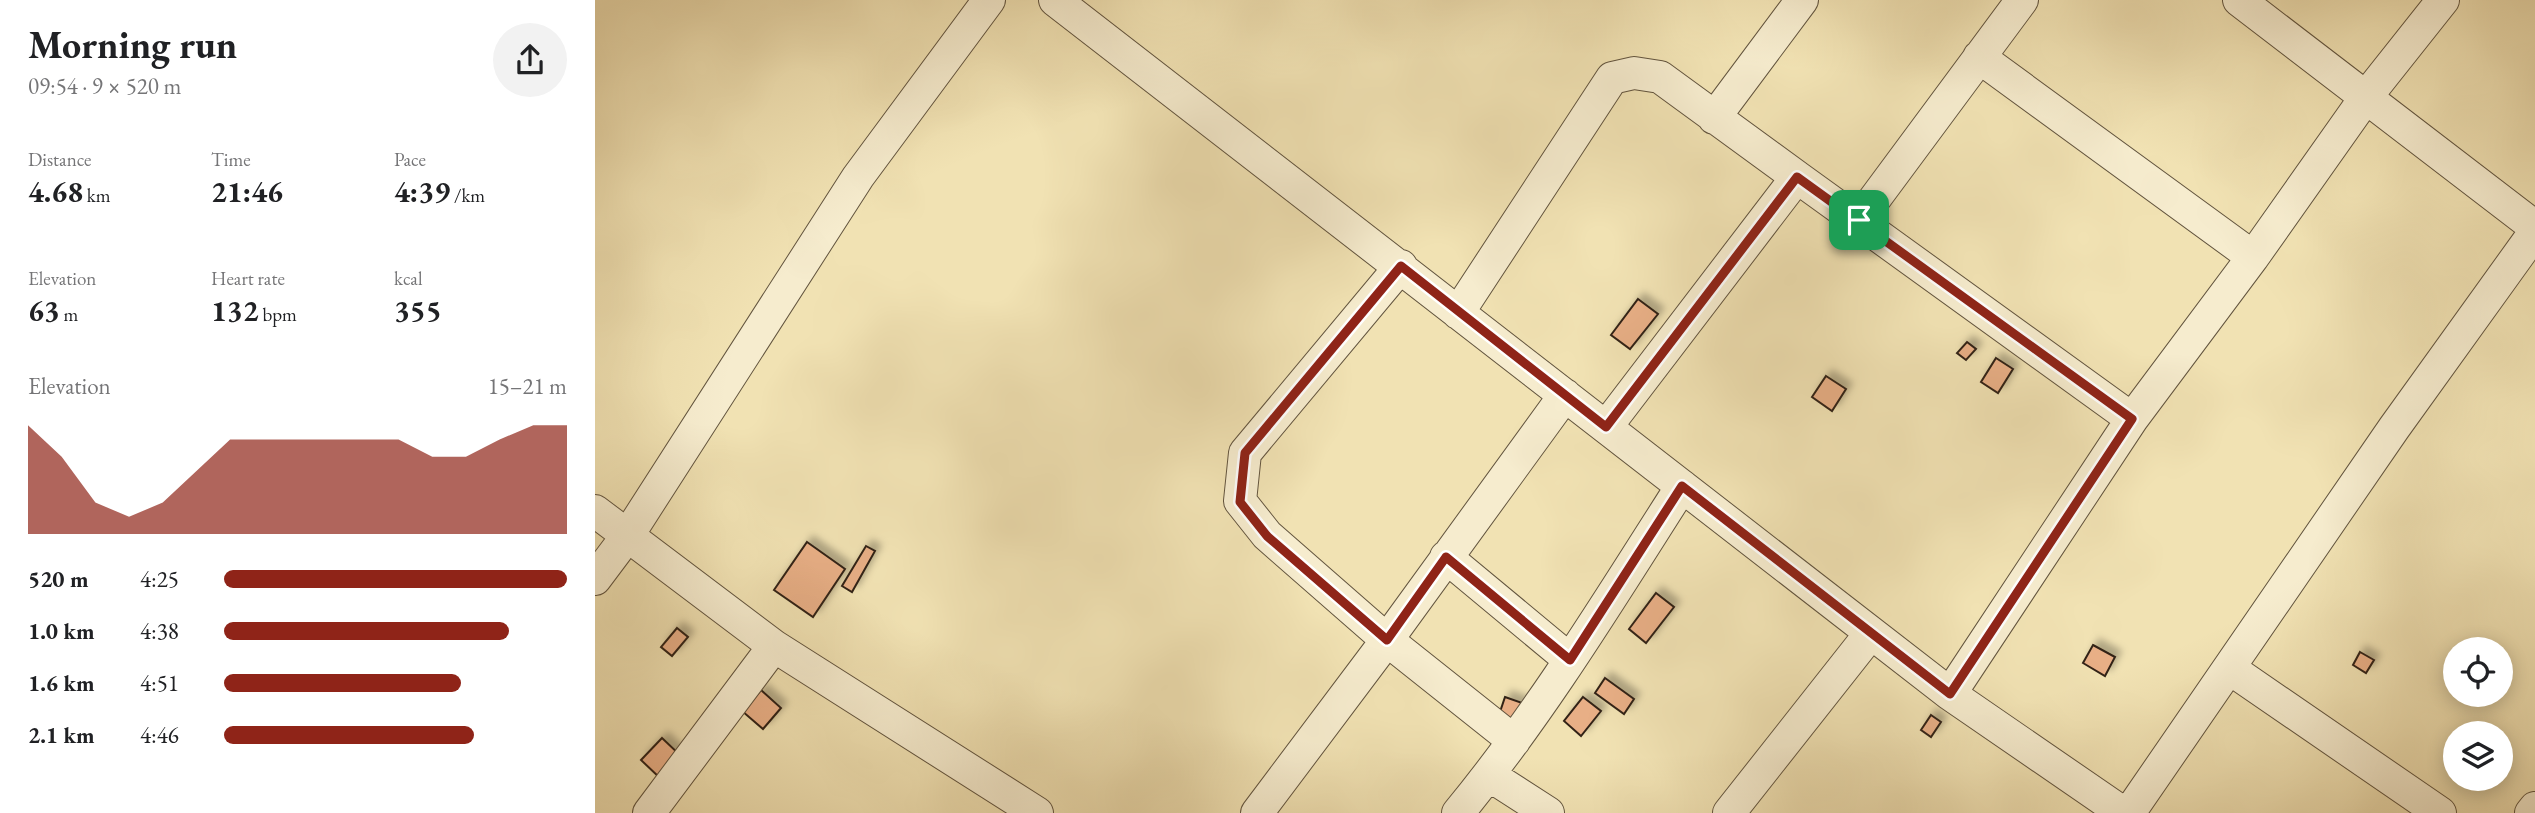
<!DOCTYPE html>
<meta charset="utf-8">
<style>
:root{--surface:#fff;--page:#f2f2f2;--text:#202124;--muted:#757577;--accent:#8f2418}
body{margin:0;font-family:"EB Garamond",serif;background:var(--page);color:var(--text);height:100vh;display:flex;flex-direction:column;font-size:26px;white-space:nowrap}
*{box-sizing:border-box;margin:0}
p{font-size:23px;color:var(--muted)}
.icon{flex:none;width:38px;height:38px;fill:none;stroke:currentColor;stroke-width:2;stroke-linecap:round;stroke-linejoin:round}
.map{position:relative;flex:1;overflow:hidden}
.drawer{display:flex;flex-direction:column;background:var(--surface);width:595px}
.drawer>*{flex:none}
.buttons{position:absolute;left:1848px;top:637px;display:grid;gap:14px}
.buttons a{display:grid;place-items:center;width:70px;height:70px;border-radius:50%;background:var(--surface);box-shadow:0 4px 18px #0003;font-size:35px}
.pin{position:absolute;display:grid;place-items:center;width:60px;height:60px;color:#fff;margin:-30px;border-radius:14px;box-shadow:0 4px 10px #0006}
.round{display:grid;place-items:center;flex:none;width:74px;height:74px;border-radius:37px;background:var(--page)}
.overview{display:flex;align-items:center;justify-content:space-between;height:119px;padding:0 28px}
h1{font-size:38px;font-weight:700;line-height:52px}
.stats{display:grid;grid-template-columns:repeat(3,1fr);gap:10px;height:119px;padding:7px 28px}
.stats div{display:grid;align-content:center}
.stats b{font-size:30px;font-weight:700}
.stats small{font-size:19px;font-weight:400}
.stats p{font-size:19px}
.chart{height:196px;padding:14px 28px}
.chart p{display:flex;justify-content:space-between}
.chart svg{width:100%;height:126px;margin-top:7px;fill:var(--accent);opacity:.7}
ul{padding:0 28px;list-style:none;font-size:23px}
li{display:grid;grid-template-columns:112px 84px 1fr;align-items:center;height:52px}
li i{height:18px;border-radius:9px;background:var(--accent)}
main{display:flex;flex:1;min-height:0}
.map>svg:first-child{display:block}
</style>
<main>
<section class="drawer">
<div class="overview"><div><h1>Morning run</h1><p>09:54 · 9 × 520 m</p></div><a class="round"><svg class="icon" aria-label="share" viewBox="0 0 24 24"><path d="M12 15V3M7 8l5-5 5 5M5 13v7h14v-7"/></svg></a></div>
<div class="stats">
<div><p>Distance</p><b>4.68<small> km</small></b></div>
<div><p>Time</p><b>21:46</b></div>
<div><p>Pace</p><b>4:39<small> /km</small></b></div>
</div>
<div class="stats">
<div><p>Elevation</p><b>63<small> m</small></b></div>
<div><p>Heart rate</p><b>132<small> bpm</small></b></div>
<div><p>kcal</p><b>355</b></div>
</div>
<div class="chart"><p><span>Elevation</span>15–21 m</p>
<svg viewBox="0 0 160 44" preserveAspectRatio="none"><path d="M0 44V6L10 17L20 33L30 38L40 33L50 22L60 11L70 11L80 11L90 11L100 11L110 11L120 17L130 17L140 11L150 6L160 6V44z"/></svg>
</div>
<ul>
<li><b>520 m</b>4:25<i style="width:100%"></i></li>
<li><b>1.0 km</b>4:38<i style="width:83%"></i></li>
<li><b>1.6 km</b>4:51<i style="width:69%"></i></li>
<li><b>2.1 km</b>4:46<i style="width:73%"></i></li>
</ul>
</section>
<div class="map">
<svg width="1940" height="813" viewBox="0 0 1940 813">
<defs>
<filter id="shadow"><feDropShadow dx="6" dy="-6" stdDeviation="3.5" flood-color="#0004"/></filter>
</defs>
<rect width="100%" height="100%" fill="#f1e2b3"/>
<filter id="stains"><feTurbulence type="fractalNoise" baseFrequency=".00286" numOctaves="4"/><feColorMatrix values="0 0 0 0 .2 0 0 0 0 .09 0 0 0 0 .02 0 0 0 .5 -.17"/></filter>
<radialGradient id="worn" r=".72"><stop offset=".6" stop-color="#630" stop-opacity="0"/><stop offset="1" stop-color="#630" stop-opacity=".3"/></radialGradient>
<!-- building -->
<path fill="#e8af86" stroke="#322417" stroke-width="2" filter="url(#shadow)" d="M1043,299l20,15 -28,35 -19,-14z
M1372,342l9,7 -10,11 -9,-7z
M1401,358l17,11 -15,24 -17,-11z
M1231,376l20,13 -14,22 -20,-14z
M212,542l38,27 -32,48 -39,-27z
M271,546l9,5 -23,41 -10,-6z
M1061,593l18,14 -28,36 -17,-14z
M82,628l11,9 -16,19 -11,-9z
M1498,645l22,12 -10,19 -22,-13z
M1765,652l14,8 -8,13 -13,-8z
M1010,678l29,21 -10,15 -29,-21z
M166,690l20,18 -18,21 -21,-18z
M910,697l23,8 -9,24 -22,-8z
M988,697l18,14 -20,25 -17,-15z
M1336,715l10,7 -10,15 -10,-7z
M67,738l19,18 -20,23 -20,-19z"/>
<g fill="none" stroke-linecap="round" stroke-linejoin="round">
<defs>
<path id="minor" d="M460,0l895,694 173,119
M1644,0l296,227
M1384,57l274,200
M1119,118l88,-118
M1264,220l163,-220
M806,266l-156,187 -5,48 27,34 120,105 127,101
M863,313l154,-235 22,-5 26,4 137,100
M1011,427l191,-250 335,242
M0,511l179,135 263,167
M851,557l124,103
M0,579l33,-44 230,-358 131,-177
M1634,668l211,145
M1355,694l182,-275 121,-162 113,-160 77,-97
M894,775l59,38
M54,813l125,-167
M662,813l130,-173 178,-245
M863,813c84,-102 153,-216 224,-327
M1134,813l142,-180
M1534,813l265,-385 141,-196
M1936,813l4,-5"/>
</defs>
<!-- minor casing -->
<use href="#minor" stroke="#62543e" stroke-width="34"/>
<!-- minor -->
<use href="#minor" stroke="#f6ecce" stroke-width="32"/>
</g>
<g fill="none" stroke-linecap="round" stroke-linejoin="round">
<defs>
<path id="route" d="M1202,177l335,242 -182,275 -268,-208 -112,174 -124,-103 -59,83 -120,-104 -27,-34 5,-49 156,-187 205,161z"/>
</defs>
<!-- route casing -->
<use href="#route" stroke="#fff" stroke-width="14"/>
<!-- route -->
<use href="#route" stroke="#8f2418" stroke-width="9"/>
</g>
<rect width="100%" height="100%" filter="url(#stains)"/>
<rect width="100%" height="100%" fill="url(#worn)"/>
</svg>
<div class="buttons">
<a><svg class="icon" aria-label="locate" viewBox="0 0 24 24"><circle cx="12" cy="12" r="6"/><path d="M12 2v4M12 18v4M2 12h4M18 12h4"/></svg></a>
<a><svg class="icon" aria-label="layers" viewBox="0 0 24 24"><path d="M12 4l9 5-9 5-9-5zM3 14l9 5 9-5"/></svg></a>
</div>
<div class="pin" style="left:1264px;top:220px;background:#1e9e55"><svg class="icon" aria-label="arrive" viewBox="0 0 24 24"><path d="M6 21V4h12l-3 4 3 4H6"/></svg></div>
</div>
</main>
